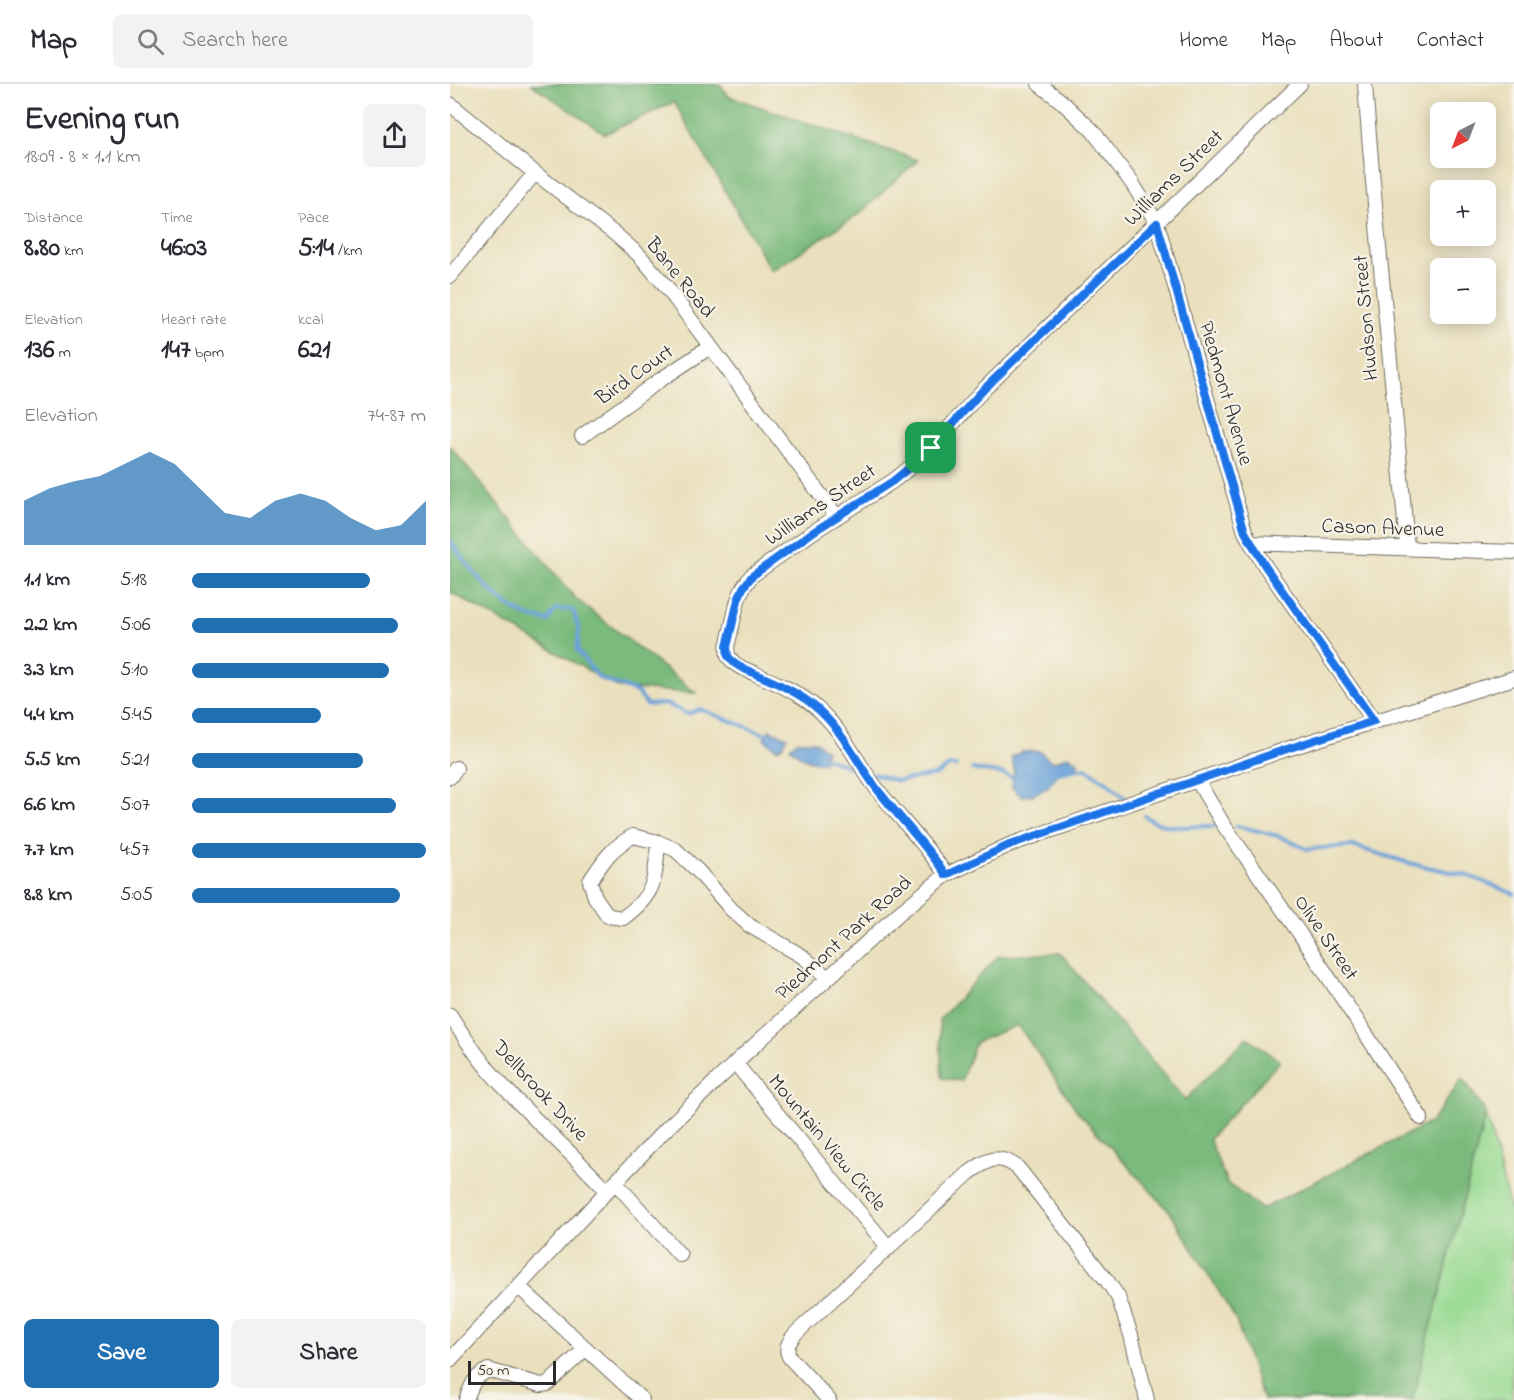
<!DOCTYPE html>
<meta charset="utf-8">
<style>
:root{--surface:#fff;--page:#f2f2f3;--text:#2b2b33;--muted:#7c7c81;--line:#e1e1e2;--accent:#1f6fb2}
body{margin:0;font-family:"Indie Flower",sans-serif;background:var(--page);color:var(--text);height:100vh;display:flex;flex-direction:column;font-size:22px;white-space:nowrap}
*{box-sizing:border-box;margin:0}
p{font-size:20px;color:var(--muted)}
.icon{flex:none;width:33px;height:33px;fill:none;stroke:currentColor;stroke-width:2;stroke-linecap:round;stroke-linejoin:round}
.map{position:relative;flex:1;overflow:hidden}
.side{display:flex;flex-direction:column;background:var(--surface);width:450px}
.side>*{flex:none}
.needle{width:39px;rotate:222deg}
.buttons{position:absolute;left:980px;top:18px;display:grid;gap:12px}
.buttons a{display:grid;place-items:center;width:66px;height:66px;border-radius:9px;background:var(--surface);box-shadow:0 3px 15px #0003;font-size:30px}
.scale{position:absolute;left:18px;bottom:15px;width:88px;box-sizing:border-box;padding-left:6px;border:3px solid #2b2b2b;border-top:0;font-size:16px;line-height:21px;white-space:nowrap;color:#2b2b2b;-webkit-text-stroke:4px #f7f3e8;paint-order:stroke}
.pin{position:absolute;display:grid;place-items:center;width:51px;height:51px;color:#fff;margin:-26px;border-radius:12px;box-shadow:0 3px 9px #0006}
.round{display:grid;place-items:center;flex:none;width:63px;height:63px;border-radius:9px;background:var(--page)}
.headline{display:flex;align-items:center;justify-content:space-between;height:102px;padding:0 24px}
h1{font-size:33px;font-weight:800;line-height:45px}
.figures{display:grid;grid-template-columns:repeat(3,1fr);gap:9px;height:102px;padding:6px 24px}
.figures div{display:grid;align-content:center}
.figures b{font-size:26px;font-weight:800}
.figures small{font-size:16px;font-weight:400}
.figures p{font-size:16px}
.chart{height:168px;padding:12px 24px}
.chart p{display:flex;justify-content:space-between}
.chart svg{width:100%;height:108px;margin-top:6px;fill:var(--accent);opacity:.7}
.action{display:flex;gap:12px;margin-top:auto;padding:12px 24px}
.action a{flex:1;height:69px;border-radius:9px;background:var(--accent);color:#fff;font-size:24px;font-weight:800;line-height:69px;text-align:center}
.action a+a{background:var(--page);color:var(--text)}
ul{padding:0 24px;list-style:none;font-size:20px}
li{display:grid;grid-template-columns:96px 72px 1fr;align-items:center;height:45px}
li i{height:15px;border-radius:8px;background:var(--accent)}
header{display:flex;align-items:center;gap:36px;box-sizing:border-box;height:84px;padding:0 30px;background:var(--surface);border-bottom:2px solid var(--line)}
header strong{font-size:28px}
nav{display:flex;gap:33px;margin-inline-start:auto;font-size:21px}
.search{width:420px;height:54px;background:var(--page);display:flex;align-items:center;gap:15px;box-sizing:border-box;padding:0 21px;border-radius:9px;color:var(--muted);font-size:22px}
main{display:flex;flex:1;min-height:0}
.map>svg:first-child{display:block}
</style>
<header>
<strong>Map</strong>
<div class="search"><svg class="icon" aria-label="search" viewBox="0 0 24 24"><circle cx="10" cy="10" r="6"/><path d="M15 15l6 6"/></svg>Search here</div>
<nav><a>Home</a><a>Map</a><a>About</a><a>Contact</a></nav>
</header>
<main>
<section class="side">
<div class="headline"><div><h1>Evening run</h1><p>18:09 · 8 × 1.1 km</p></div><a class="round"><svg class="icon" aria-label="share" viewBox="0 0 24 24"><path d="M12 15V3M7 8l5-5 5 5M5 13v7h14v-7"/></svg></a></div>
<div class="figures">
<div><p>Distance</p><b>8.80<small> km</small></b></div>
<div><p>Time</p><b>46:03</b></div>
<div><p>Pace</p><b>5:14<small> /km</small></b></div>
</div>
<div class="figures">
<div><p>Elevation</p><b>136<small> m</small></b></div>
<div><p>Heart rate</p><b>147<small> bpm</small></b></div>
<div><p>kcal</p><b>621</b></div>
</div>
<div class="chart"><p><span>Elevation</span>74–87 m</p>
<svg viewBox="0 0 160 44" preserveAspectRatio="none"><path d="M0 44V26L10 21L20 18L30 16L40 11L50 6L60 11L70 21L80 31L90 33L100 26L110 23L120 26L130 33L140 38L150 36L160 26V44z"/></svg>
</div>
<ul>
<li><b>1.1 km</b>5:18<i style="width:76%"></i></li>
<li><b>2.2 km</b>5:06<i style="width:88%"></i></li>
<li><b>3.3 km</b>5:10<i style="width:84%"></i></li>
<li><b>4.4 km</b>5:45<i style="width:55%"></i></li>
<li><b>5.5 km</b>5:21<i style="width:73%"></i></li>
<li><b>6.6 km</b>5:07<i style="width:87%"></i></li>
<li><b>7.7 km</b>4:57<i style="width:100%"></i></li>
<li><b>8.8 km</b>5:05<i style="width:89%"></i></li>
</ul>
<div class="action"><a>Save</a><a>Share</a></div>
</section>
<div class="map">
<svg width="1064" height="1316" viewBox="0 0 1064 1316">
<rect width="100%" height="100%" fill="#f7f3e8"/>
<filter id="ink" filterUnits="userSpaceOnUse"><feTurbulence type="fractalNoise" baseFrequency=".0167" numOctaves="2"/><feDisplacementMap in="SourceGraphic" scale="12" xChannelSelector="R" yChannelSelector="G"/><feConvolveMatrix kernelMatrix="1 2 1 2 8 2 1 2 1" color-interpolation-filters="sRGB"/></filter>
<filter id="wash" filterUnits="userSpaceOnUse"><feTurbulence type="fractalNoise" baseFrequency=".008" numOctaves="4" result="noise"/><feDisplacementMap in="SourceGraphic" scale="24" xChannelSelector="R" yChannelSelector="G"/><feGaussianBlur stdDeviation="1.35" result="paint"/><feColorMatrix in="noise" values="0 0 0 0 0 0 0 0 0 0 0 0 0 0 0 0 0 1.4 0 .05"/><feComposite in="paint" operator="in"/></filter>
<g filter="url(#wash)">
<rect width="100%" height="100%" fill="#eae0bd"/>
<!-- green -->
<path fill="#98da92" stroke="#62825e" stroke-width="1.5" d="M1036,1029l26,104v183h-100z"/>
<!-- forest -->
<path fill="#7aba7c" stroke="#527254" stroke-width="1.5" d="M81,0h189l8,12 190,64 -60,55 -87,56 -97,-169 -69,32z
M0,362l125,152 121,95 -77,-5 -169,-96z
M610,869l125,147 62,-63 33,24 -71,78 18,44 35,26 169,-87 32,-44 23,35 -74,287h-149l-28,-82 -65,-106 -92,-100 -60,-87 -42,17 -15,39 -19,-3 -3,-58 59,-64z"/>
<!-- water -->
<path fill="#6ba2d9" stroke="#4b6682" stroke-width="1.5" d="M319,646l18,7 -4,9 -6,3 -13,-10z
M347,657h17l12,9 -2,12c-12,2 -26,-6 -34,-15z
M583,667l8,1c13,13 10,11 27,4l10,6 -1,6 -14,4 -7,4 -9,12 -15,7 -11,1 -9,-8 2,-19 -3,-12 11,-5z"/>
<g fill="none" stroke-linecap="round" stroke-linejoin="round">
<!-- stream -->
<path stroke="#6ba2d9" stroke-width="4" d="M0,457c20,27 43,60 75,74 7,3 16,4 23,6l8,-12 17,1 6,20 -2,20 22,28 38,14 10,13 19,-1 22,10 12,-5 70,27
M371,672l31,12
M522,685l31,5 14,6
M608,689l27,-5 22,14 18,16
M424,690l23,7 39,-6 13,-9h7
M695,732c17,15 49,10 70,10
M786,742l6,1 36,9 29,13 46,-3 56,17 60,13 45,18"/>
</g>
</g>
<g filter="url(#ink)">
<g fill="none" stroke-linecap="round" stroke-linejoin="round">
<defs>
<path id="minor" d="M589,0l22,17 32,30 39,52 25,40 88,309 6,11 14,23 109,155
M915,0c11,155 30,309 42,464
M0,20l85,69 80,61 24,21 26,30 172,232
M0,192l85,-103
M132,352l78,-56 50,-33
M801,459l263,9
M0,693l6,-9
M747,696l26,44 77,110 121,184
M208,758c-3,38 -2,52 -35,76l-15,-2 -13,-19 -5,-16c13,-20 21,-33 43,-45l25,6 18,8 22,21 33,38 19,17 52,30 26,22
M496,791c-21,-32 -49,-59 -72,-90 -21,-29 -32,-56 -61,-80 -21,-17 -49,-27 -73,-38l-6,-4 -6,-7 -1,-9 11,-47 5,-12 8,-12 62,-44 80,-51 23,-18 15,-15 51,-57 318,-307
M0,931c15,24 32,49 52,70 34,37 71,69 105,106
M285,979l154,185
M165,1098l65,73
M68,1202l124,114
M0,1276l157,-169 59,-62 69,-66 163,-149 48,-39 63,-30 281,-97 224,-70
M16,1316c5,-14 8,-23 22,-30l53,15 7,-1 37,-35
M379,1316l-39,-42c-6,-10 -1,-16 5,-24l174,-161c18,-13 29,-21 49,-5l90,114 10,15 13,38 16,65"/>
</defs>
<!-- minor casing -->
<use href="#minor" stroke="#6e6a5e" stroke-width="16"/>
<!-- minor -->
<use href="#minor" stroke="#fff" stroke-width="14"/>
</g>
</g>
<g fill="none" stroke-linecap="round" stroke-linejoin="round" filter="url(#ink)">
<defs>
<path id="route" d="M707,139l88,309 20,34 109,155 -84,27 -281,97 -63,30c-21,-32 -49,-59 -72,-90 -21,-29 -32,-56 -61,-80 -21,-17 -49,-27 -73,-38l-6,-4 -6,-7 -1,-9 11,-47 5,-12 9,-12 61,-44 80,-51 23,-19 15,-14 51,-57z"/>
</defs>
<!-- route casing -->
<use href="#route" stroke="#fff" stroke-width="12"/>
<!-- route -->
<use href="#route" stroke="#1a73e8" stroke-width="8"/>
</g>
<g text-anchor="middle" stroke-width="4.5" stroke-linejoin="round" paint-order="stroke">
<!-- street labels -->
<g font-size="21" fill="#2b2b2b" stroke="#f7f3e8">
<text transform="translate(723 93) rotate(-44)" y="7">Williams Street</text>
<text transform="translate(231 193) rotate(51)" y="7">Bane Road</text>
<text transform="translate(915 234) rotate(-95)" y="7">Hudson Street</text>
<text transform="translate(184 290) rotate(-35)" y="7">Bird Court</text>
<text transform="translate(777 309) rotate(74)" y="7">Piedmont Avenue</text>
<text transform="translate(370 420) rotate(-34)" y="7">Williams Street</text>
<text transform="translate(933 443) rotate(2)" y="7">Cason Avenue</text>
<text transform="translate(393 853) rotate(-42)" y="7">Piedmont Park Road</text>
<text transform="translate(877 853) rotate(56)" y="7">Olive Street</text>
<text transform="translate(91 1006) rotate(47)" y="7">Dellbrook Drive</text>
<text transform="translate(378 1058) rotate(50)" y="7">Mountain View Circle</text>
</g>
</g>
</svg>
<div class="buttons">
<a><svg class="needle" viewBox="-14 -14 28 28"><path d="M0-13l5 13h-10z" fill="#e53935"/><path d="M0 13l5-13h-10z" fill="#7c7c81"/></svg></a>
<a>+</a>
<a>−</a>
</div>
<div class="scale">50 m</div>
<div class="pin" style="left:481px;top:364px;background:#1e9e55"><svg class="icon" aria-label="arrive" viewBox="0 0 24 24"><path d="M6 21V4h12l-3 4 3 4H6"/></svg></div>
</div>
</main>
